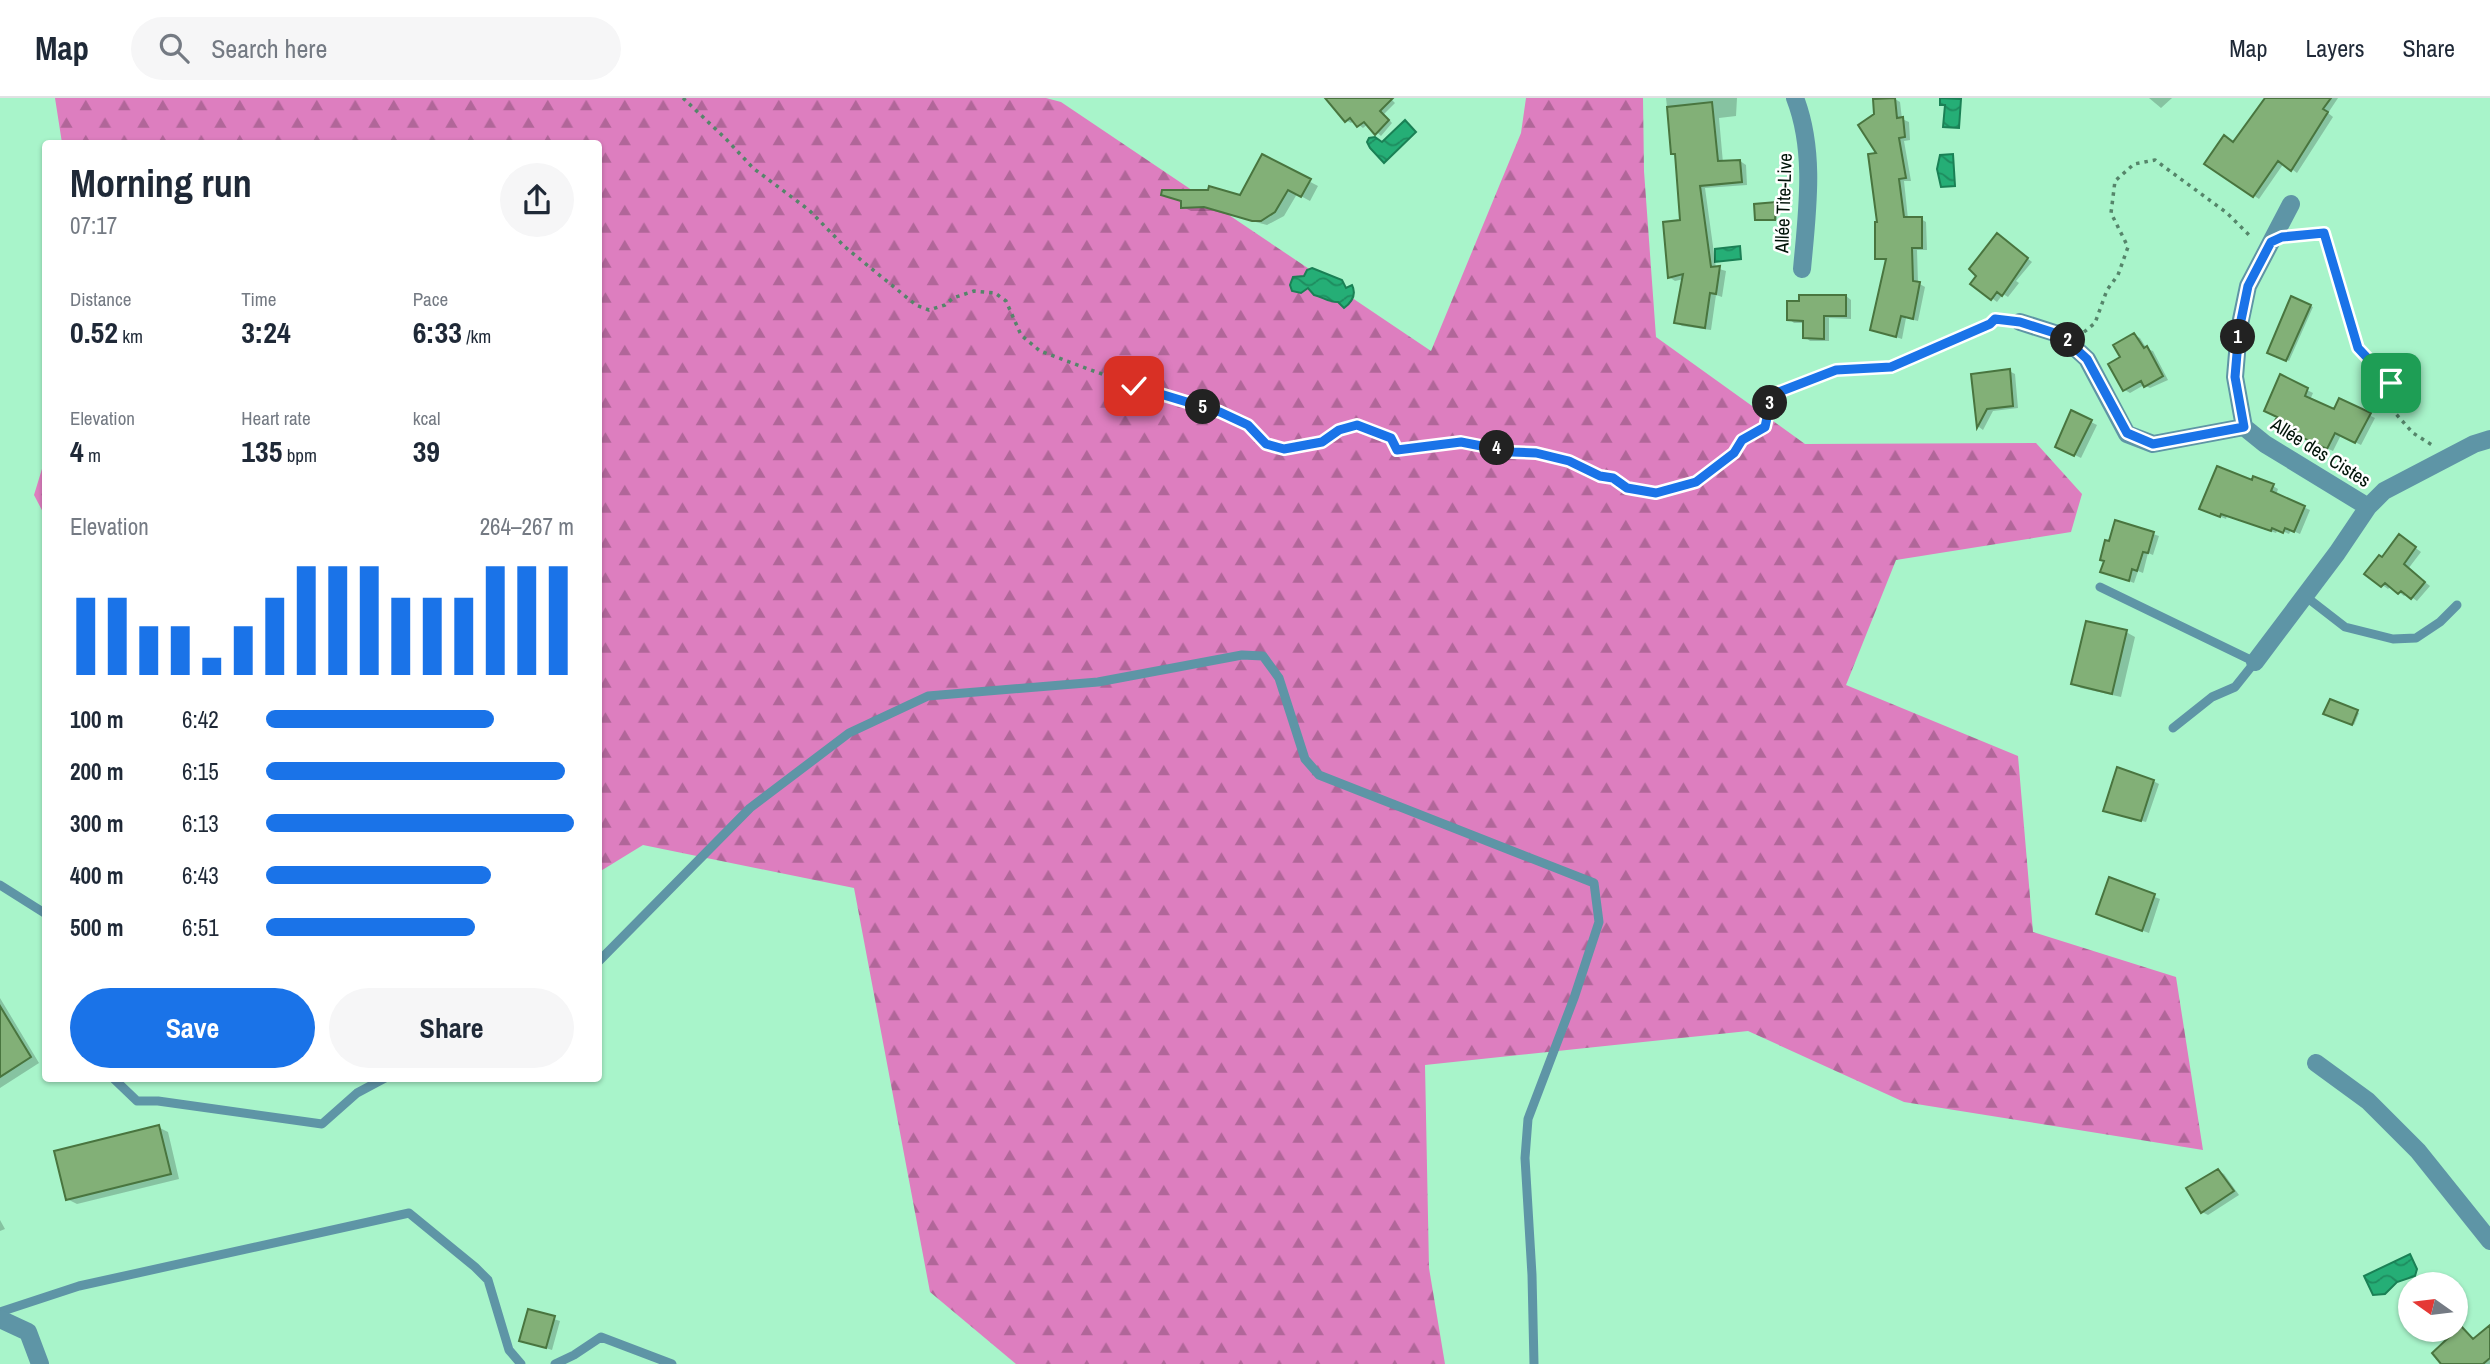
<!DOCTYPE html>
<meta charset="utf-8">
<style>
:root{--surface:#fff;--page:#f6f6f7;--text:#1f2937;--muted:#747a83;--line:#e0e1e3;--accent:#1a73e8}
body{margin:0;font-family:"Archivo Narrow",sans-serif;background:var(--page);color:var(--text);height:100vh;display:flex;flex-direction:column;font-size:26px;white-space:nowrap}
*{box-sizing:border-box;margin:0}
p{font-size:23px;color:var(--muted)}
.icon{flex:none;width:38px;height:38px;fill:none;stroke:currentColor;stroke-width:2;stroke-linecap:round;stroke-linejoin:round}
.map{position:relative;flex:1;overflow:hidden}
.drawer{position:absolute;left:42px;top:42px;width:560px;height:942px;display:flex;flex-direction:column;background:var(--surface);border-radius:7px;box-shadow:0 2px 5px #0004}
.drawer>*{flex:none}
.needle{width:46px;rotate:284deg}
.controls{position:absolute;left:2398px;top:1174px;display:grid;gap:14px}
.controls a{display:grid;place-items:center;width:70px;height:70px;border-radius:50%;background:var(--surface);box-shadow:0 2px 5px #0004;font-size:35px}
.pin{position:absolute;display:grid;place-items:center;width:60px;height:60px;color:#fff;margin:-30px;border-radius:14px;box-shadow:0 4px 10px #0006}
.km{position:absolute;width:35px;height:35px;margin:-18px;border-radius:50%;background:#222;color:#fff;font-size:19px;line-height:35px;text-align:center}
.round{display:grid;place-items:center;flex:none;width:74px;height:74px;border-radius:37px;background:var(--page)}
.summary{display:flex;align-items:center;justify-content:space-between;height:119px;padding:0 28px}
h1{font-size:38px;font-weight:700;line-height:52px}
.figures{display:grid;grid-template-columns:repeat(3,1fr);gap:10px;height:119px;padding:7px 28px}
.figures div{display:grid;align-content:center}
.figures b{font-size:30px;font-weight:700}
.figures small{font-size:19px;font-weight:400}
.figures p{font-size:19px}
.chart{height:196px;padding:14px 28px}
.chart p{display:flex;justify-content:space-between}
.chart svg{width:100%;height:126px;margin-top:7px;stroke:var(--accent);stroke-width:6}
.primary-button{display:flex;gap:14px;margin-top:auto;padding:14px 28px}
.primary-button a{flex:1;height:80px;border-radius:42px;background:var(--accent);color:#fff;font-size:28px;font-weight:700;line-height:80px;text-align:center}
.primary-button a+a{background:var(--page);color:var(--text)}
ul{padding:0 28px;list-style:none;font-size:23px}
li{display:grid;grid-template-columns:112px 84px 1fr;align-items:center;height:52px}
li i{height:18px;border-radius:9px;background:var(--accent)}
header{display:flex;align-items:center;gap:42px;box-sizing:border-box;height:98px;padding:0 35px;background:var(--surface);border-bottom:2px solid var(--line)}
header strong{font-size:33px}
nav{display:flex;gap:38px;margin-inline-start:auto;font-size:24px}
.search{width:490px;height:63px;background:var(--page);display:flex;align-items:center;gap:18px;box-sizing:border-box;padding:0 24px;border-radius:38px;color:var(--muted);font-size:26px}
.map>svg:first-child{display:block}
</style>
<header>
<strong>Map</strong>
<div class="search"><svg class="icon" aria-label="search" viewBox="0 0 24 24"><circle cx="10" cy="10" r="6"/><path d="M15 15l6 6"/></svg>Search here</div>
<nav><a>Map</a><a>Layers</a><a>Share</a></nav>
</header>
<div class="map">
<svg width="2490" height="1266" viewBox="0 0 2490 1266">
<defs>
<pattern id="forest-firs" width="22" height="20" patternUnits="userSpaceOnUse" patternTransform="scale(1.75)"><rect width="22" height="20" fill="#dd7ebf"/><path d="M5 1l3.5 6h-7zM16 11l3.5 6h-7z" fill="#b16699"/></pattern>
<pattern id="water-waves" width="16" height="10" patternUnits="userSpaceOnUse" patternTransform="scale(1.75)"><rect width="16" height="10" fill="#25ae76"/><path d="M0 5q4-4 8 0t8 0" fill="none" stroke="#1e8c5f"/></pattern>
</defs>
<rect width="100%" height="100%" fill="#a8f4ca"/>
<!-- forest -->
<path fill="url(#forest-firs)" d="M55,0h991l15,4 370,249 90,-218 5,-35h117l1,73 12,166 149,107 231,-1 46,51 -11,38 -175,28 -50,125 172,71 15,176 143,45 27,173 -299,-48 -156,-71 -323,34 4,203 16,96h-429l-86,-72 -76,-404 -211,-43 -44,27 -1,-728 -536,-1z
M45,361v57l-11,-21z"/>
<!-- water -->
<path fill="url(#water-waves)" stroke="#1a8055" stroke-width="2" d="M1940,0l21,1 -2,29 -16,-1 2,-22h-5z
M1405,22l11,12 -32,31 -14,-15 -3,-6 2,-4 6,-1 7,5z
M1953,56l2,32 -14,1 -4,-18 3,-14z
M1740,148l1,13 -26,3v-13z
M1312,170l30,12 4,8 6,-3c5,10 0,17 -8,23l-6,-6c-10,0 -15,-5 -24,-7l-6,-7 -7,5 -9,-2 -2,-6 3,-8 11,-1 3,-6z
M2410,1156l7,15 -2,7 -18,6 -12,12 -12,1 -9,-19z"/>
<!-- shadow -->
<path fill="#0003" d="M1338,0h52l5,5 -11,11 8,9 -11,13 -13,-12 -5,4 -9,-7 -3,2 -5,-3z
M1666,0h71l-1,18 -17,2 4,45 17,-2 6,4 1,20 -42,3 11,80 10,3 -4,26 -6,-2 -5,35 -29,-4 -6,-4 8,-43 -9,2 -6,-4 13,-55 -5,-66 -5,-3z
M2149,0h23l-11,10z
M2269,0h69l-10,15 5,4 -36,56 -13,-10 -25,36 -53,-36 28,-20z
M1895,1l5,3 2,17 7,3 1,18 -6,1 7,40h-7l4,38h13l5,3 1,28h-10l1,33 7,4 -7,34 -12,-3 -4,21 -30,-10 15,-68 -10,-3 2,-104z
M1263,59l55,29 -8,15 -13,-7 -13,22 -17,9 -53,-14h-23l-8,-4v-5l-20,-8 78,3z
M1775,106l2,2v14l-20,-1z
M2002,140l30,24 -16,19 3,2 -11,14 -5,-3 -6,8 -24,-18z
M1846,198l5,4v19l-22,-1v23h-19l-5,-4v-14h-11l-5,-4 11,-17z
M2292,200l21,9 -24,54 -20,-9z
M2134,237l6,3 7,11 6,2 15,29 -18,8 -6,-3 -14,8 -5,-3 -3,-32z
M2009,273l6,3 3,34 -25,3 -10,19 -4,-3 -6,-52z
M2281,279l32,16 -3,7 25,12 5,-11 35,17 -14,27 -20,-10 -8,16 -52,-24 -2,-10z
M2091,324l6,3 -16,33 -18,-9z
M2253,384l20,4 5,3 -2,6 34,15 -10,24 -9,-4 -2,4 -11,-5 -2,4 -49,-17 -1,3 -19,-8z
M2117,424l42,14 -6,19 -5,-2 -5,20 -5,-2 -4,12 -32,-12z
M2405,442l16,12 -13,17 22,17 -13,15 -10,-7 -3,2 -13,-10 -3,3 -21,-15z
M2126,534l9,5 -14,60 -40,-9 -8,-5z
M2331,603l28,12 -5,12 -29,-12z
M2153,683l6,3 -13,38 -36,-9z
M2110,782l50,19 -11,34 -45,-16z
M0,900l39,65 -39,25z
M158,1029l10,5 11,47 -102,25 -10,-5z
M2218,1073l6,3 15,21 -31,20 -6,-3z
M0,1122l5,9 -5,2z
M529,1213l31,10 -8,29 -31,-10z
M2490,1229v37h-46l17,-36 14,12z"/>
<!-- building -->
<path fill="#82b077" stroke="#49753f" stroke-width="2" d="M1325,0h68l-13,13 9,9 -14,15 -11,-13 -7,5 -7,-9 -5,4z
M1895,0l2,20 6,-1 2,20 -6,1 7,40 -7,1 5,38h18v31h-10l1,33 7,1 -7,37 -12,-3 -5,21 -26,-7 16,-71h-11v-37h2l-9,-68 8,-1 -18,-28 16,-11 -1,-15z
M2265,0h66l-8,11 5,3 -37,59 -13,-10 -25,36 -49,-33 20,-29 9,7z
M1712,4l6,59 22,-1 2,22 -42,4 11,81 9,-1 -4,28 -6,-1 -5,35 -31,-5 9,-49 -15,4 -5,-56 17,-2 -5,-66h-4l-4,-47z
M1262,56l49,25 -10,18 -13,-7 -13,22 -14,9h-9l-48,-14 -23,1v-7l-20,-6 1,-5h46l1,-4 31,9z
M1776,104l-1,18h-20l-1,-16z
M1997,135l31,25 -26,38 -5,-4 -6,8 -21,-16 6,-8 -7,-7z
M1799,197h47v21h-22v23l-21,-1v-17l-16,-1v-19h12z
M2291,198l20,9 -25,56 -19,-8z
M2134,235l10,15 3,-2 16,30 -19,11 -3,-6 -18,10 -15,-27 12,-7 -7,-12z
M2010,271l3,37 -26,3 -10,19 -6,-54z
M2280,276l28,14 -3,8 29,13 5,-11 32,15 -16,30 -20,-10 -8,16 -54,-25 4,-7 -13,-6z
M2071,312l21,10 -18,36 -19,-9z
M2217,368l35,14 1,-4 21,8 -3,7 34,15 -11,26 -9,-4 -2,5 -11,-5 -1,3 -50,-17 -1,3 -21,-8z
M2115,422l39,12 -6,21 -5,-1 -6,19 -5,-2 -3,12 -29,-9 4,-11 -4,-1 5,-20 4,1z
M2399,436l17,13 -12,17 21,18 -14,17 -10,-8 -3,3 -13,-11 -4,4 -17,-13 15,-19 3,2z
M2086,523l41,9 -15,64 -41,-10z
M2330,601l28,11 -6,15 -29,-11z
M2117,669l37,13 -13,41 -38,-10z
M2109,779l46,17 -13,37 -46,-17z
M0,908l31,51 -31,20z
M159,1027l12,49 -105,26 -12,-49z
M2218,1071l16,22 -33,22 -15,-25z
M528,1211l27,7 -9,32 -27,-7z
M2490,1227v33l-7,6h-42l-9,-11 29,-27 12,13z"/>
<g fill="none" stroke-linecap="round" stroke-linejoin="round">
<!-- path -->
<path stroke="#55856a" stroke-width="3.5" stroke-dasharray="3.5 5" stroke-linecap="butt" d="M683,0l43,41 27,29 56,42 36,37 71,58 13,5 16,-5 8,-7 21,-7 21,2 11,8 15,34 19,16 94,35 86,26 28,13 18,19 18,5 38,-7 17,-12 18,-5 34,13 6,12 64,-8 51,10 24,1 33,8 31,15 13,2 14,10 29,5 40,-11 38,-29 8,-13 23,-13 6,-28 8,-7 57,-22 55,-3 99,-43 5,-5h6
M2295,138l29,-3 34,115 33,35 5,31 17,19 19,12
M2084,234l11,-9 12,-33 11,-15 10,-28 -17,-34 4,-32 19,-17 21,-4 72,53 24,24"/>
<!-- service -->
<path stroke="#5e95a6" stroke-width="9" d="M2100,489l155,75 -20,25 -23,10 -39,31
M2305,498l40,31 48,12 23,-1 24,-16 17,-17
M0,787l46,29
M598,864l152,-154 99,-75 79,-37 170,-14 144,-27 21,1 16,22 26,81 14,16 275,108 5,39 -25,76 -46,121 -3,39 7,117 2,89
M113,980l24,23h21l164,23 35,-31 28,-15
M0,1214l79,-26 330,-73 66,54 13,13 21,70 12,14
M555,1266l19,-9 27,-18 71,27"/>
<!-- minor -->
<path stroke="#5e95a6" stroke-width="18" d="M1795,0c21,54 12,115 7,171
M2020,224l41,13 26,24 40,75 26,10 91,-17 21,17 103,63
M2244,329l-9,-50 4,-48 9,-43 43,-82
M2255,564l82,-109 31,-46 16,-16 90,-47 16,-5
M2316,965l52,38 50,50 72,90
M0,1221l28,13 12,32"/>
</g>
<g fill="none" stroke-linecap="round" stroke-linejoin="round">
<defs>
<path id="route" d="M1134,288l86,26 28,13 18,19 18,5 38,-7 17,-12 18,-5 34,13 6,12 64,-8 51,10 24,1 33,8 31,15 13,2 14,10 29,5 40,-11 38,-29 8,-13 23,-13 6,-28 8,-7 57,-22 55,-3 99,-43 5,-5 25,3 41,13 26,24 40,74 26,11 91,-17 -9,-50 4,-47 9,-44 23,-44 11,-5 42,-4 34,115 33,35"/>
</defs>
<!-- route casing -->
<use href="#route" stroke="#fff" stroke-width="14"/>
<!-- route -->
<use href="#route" stroke="#1a73e8" stroke-width="9"/>
</g>
<g text-anchor="middle" stroke-width="5" stroke-linejoin="round" paint-order="stroke">
<!-- street labels -->
<g font-size="19" fill="#001308" stroke="#fff">
<text transform="translate(1783 105) rotate(-88)" y="7">Allée Tite-Live</text>
<text transform="translate(2321 354) rotate(32)" y="7">Allée des Cistes</text>
</g>
</g>
</svg>
<div class="controls">
<a><svg class="needle" viewBox="-14 -14 28 28"><path d="M0-13l5 13h-10z" fill="#e53935"/><path d="M0 13l5-13h-10z" fill="#747a83"/></svg></a>
</div>
<div class="pin" style="left:2391px;top:285px;background:#1e9e55"><svg class="icon" aria-label="arrive" viewBox="0 0 24 24"><path d="M6 21V4h12l-3 4 3 4H6"/></svg></div>
<div class="pin" style="left:1134px;top:288px;background:#d93025"><svg class="icon" aria-label="check" viewBox="0 0 24 24"><path d="M5 12l5 5 9-10"/></svg></div>
<b class="km" style="left:2238px;top:239px">1</b>
<b class="km" style="left:2068px;top:242px">2</b>
<b class="km" style="left:1770px;top:305px">3</b>
<b class="km" style="left:1497px;top:350px">4</b>
<b class="km" style="left:1203px;top:309px">5</b>
<section class="drawer">
<div class="summary"><div><h1>Morning run</h1><p>07:17</p></div><a class="round"><svg class="icon" aria-label="share" viewBox="0 0 24 24"><path d="M12 15V3M7 8l5-5 5 5M5 13v7h14v-7"/></svg></a></div>
<div class="figures">
<div><p>Distance</p><b>0.52<small> km</small></b></div>
<div><p>Time</p><b>3:24</b></div>
<div><p>Pace</p><b>6:33<small> /km</small></b></div>
</div>
<div class="figures">
<div><p>Elevation</p><b>4<small> m</small></b></div>
<div><p>Heart rate</p><b>135<small> bpm</small></b></div>
<div><p>kcal</p><b>39</b></div>
</div>
<div class="chart"><p><span>Elevation</span>264–267 m</p>
<svg viewBox="0 0 160 44" preserveAspectRatio="none"><path d="M5 44V17M15 44V17M25 44V27M35 44V27M45 44V38M55 44V27M65 44V17M75 44V6M85 44V6M95 44V6M105 44V17M115 44V17M125 44V17M135 44V6M145 44V6M155 44V6"/></svg>
</div>
<ul>
<li><b>100 m</b>6:42<i style="width:74%"></i></li>
<li><b>200 m</b>6:15<i style="width:97%"></i></li>
<li><b>300 m</b>6:13<i style="width:100%"></i></li>
<li><b>400 m</b>6:43<i style="width:73%"></i></li>
<li><b>500 m</b>6:51<i style="width:68%"></i></li>
</ul>
<div class="primary-button"><a>Save</a><a>Share</a></div>
</section>
</div>
